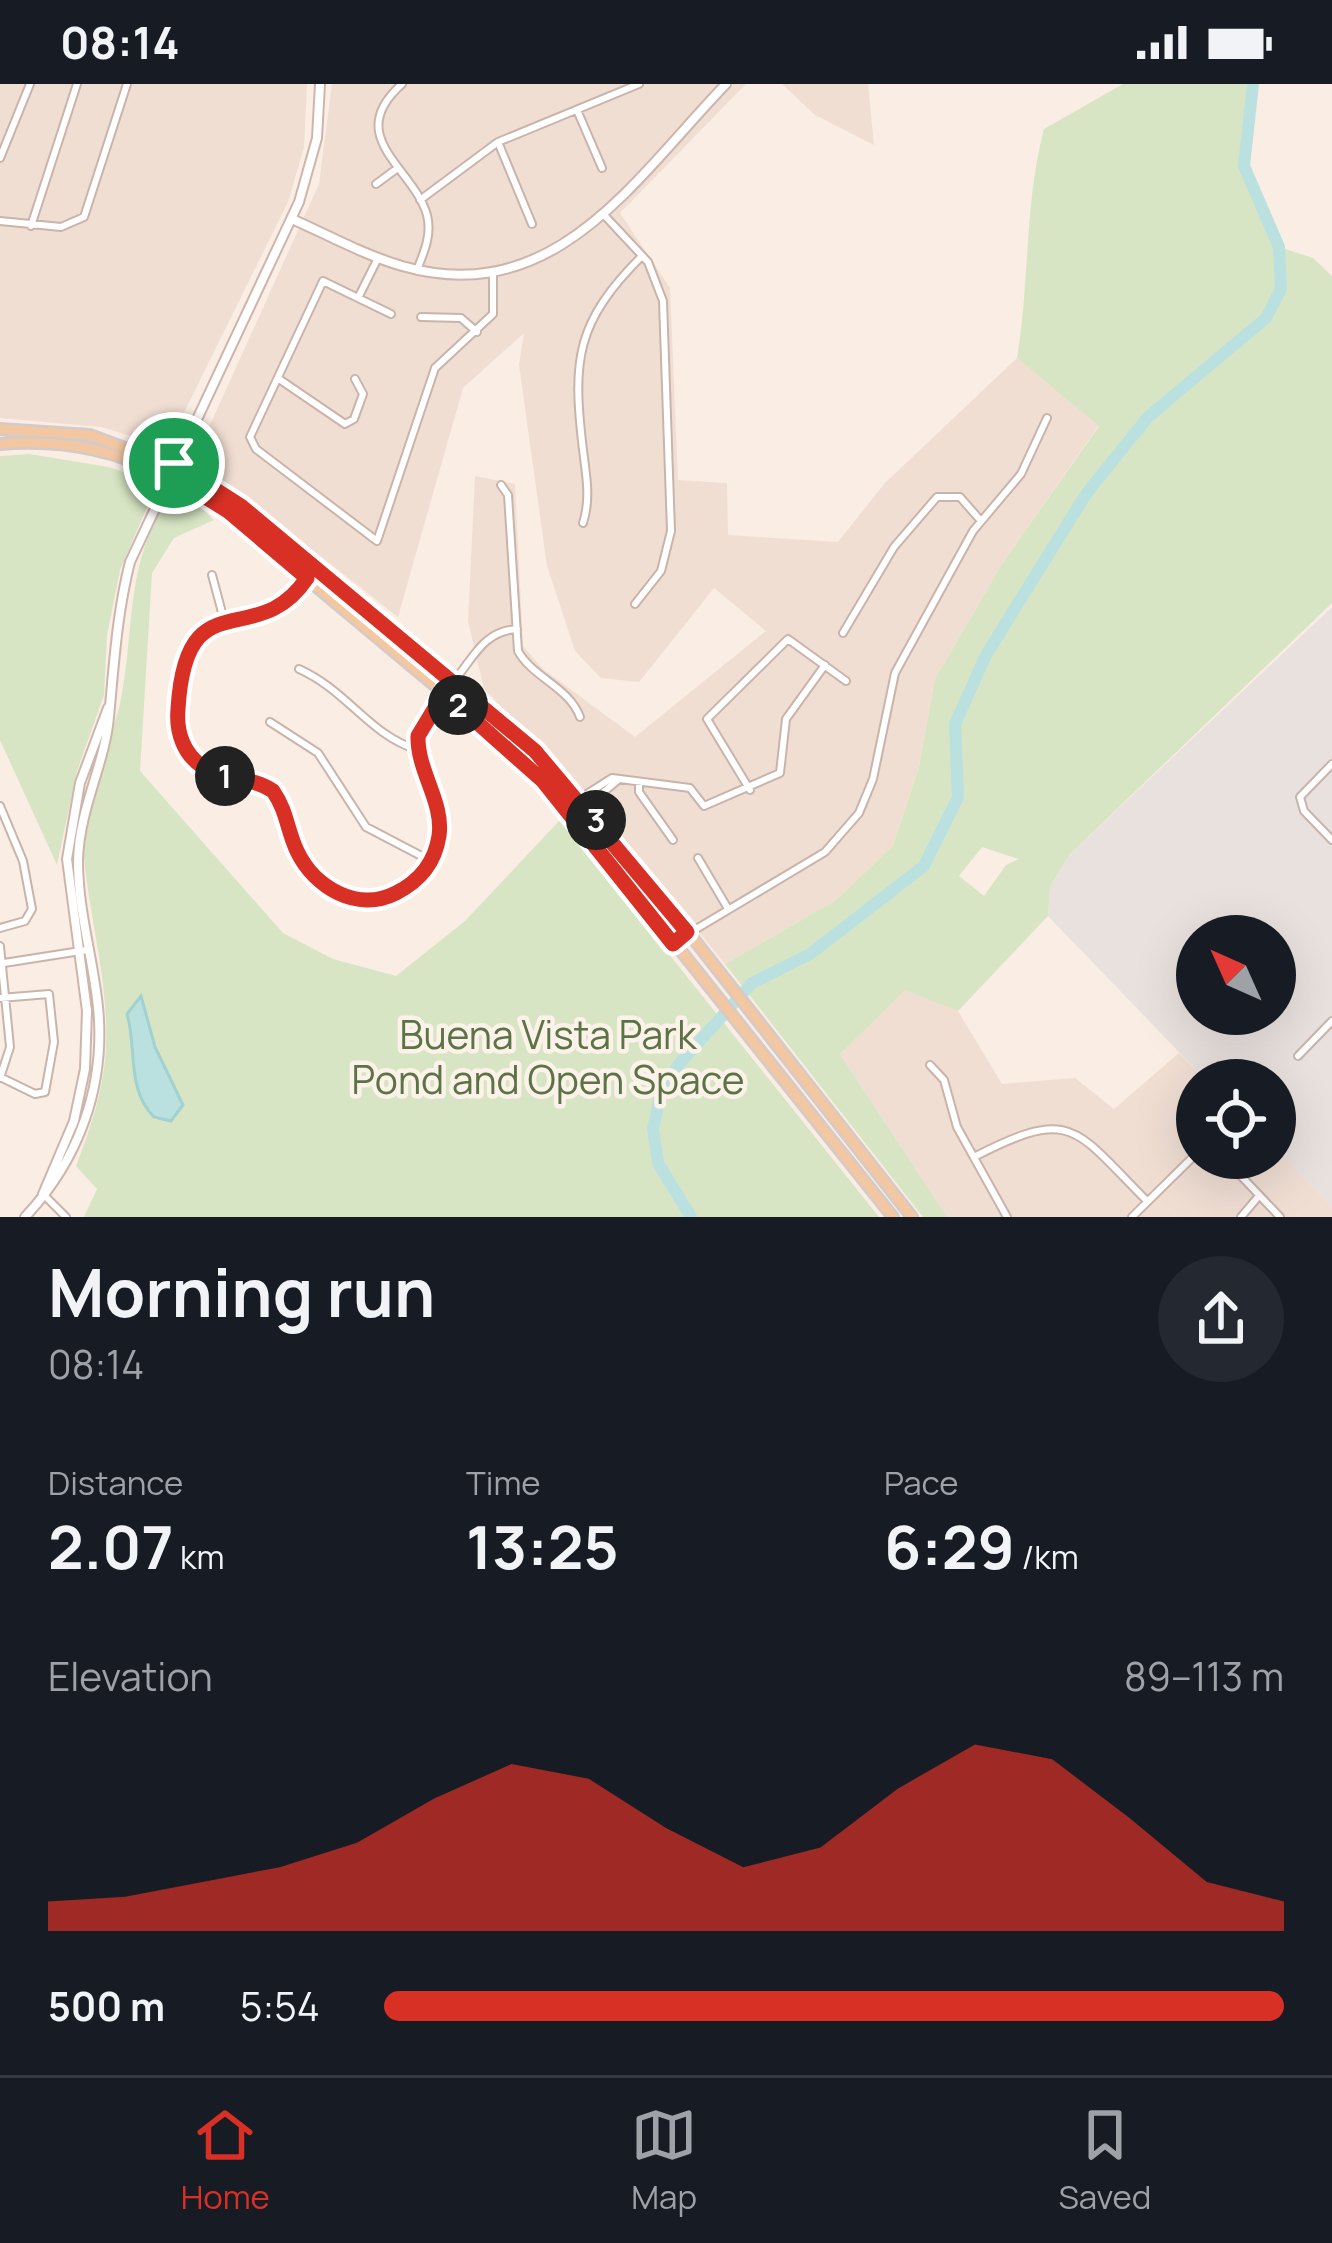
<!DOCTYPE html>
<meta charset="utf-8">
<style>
:root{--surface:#171b24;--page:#242831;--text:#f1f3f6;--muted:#9ea1a6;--line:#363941;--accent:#d93025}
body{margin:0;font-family:Manrope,sans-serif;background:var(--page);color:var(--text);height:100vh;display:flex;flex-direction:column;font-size:45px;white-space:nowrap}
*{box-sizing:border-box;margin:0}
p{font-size:39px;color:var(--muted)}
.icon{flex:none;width:66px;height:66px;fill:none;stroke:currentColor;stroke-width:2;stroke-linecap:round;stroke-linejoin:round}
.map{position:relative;height:1133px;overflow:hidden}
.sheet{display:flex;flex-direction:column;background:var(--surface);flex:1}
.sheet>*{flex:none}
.needle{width:78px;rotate:315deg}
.buttons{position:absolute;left:1176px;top:831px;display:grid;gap:24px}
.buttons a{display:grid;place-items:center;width:120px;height:120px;border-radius:50%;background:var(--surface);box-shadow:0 12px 48px #0002;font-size:60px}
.pin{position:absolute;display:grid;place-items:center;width:102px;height:102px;color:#fff;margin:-51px;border:6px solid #fff;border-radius:50%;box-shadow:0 3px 12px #0007}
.km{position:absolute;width:60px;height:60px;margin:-30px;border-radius:50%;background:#222;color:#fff;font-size:33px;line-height:60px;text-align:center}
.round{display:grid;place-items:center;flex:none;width:126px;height:126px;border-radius:63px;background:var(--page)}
.summary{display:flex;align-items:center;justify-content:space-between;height:204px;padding:0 48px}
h1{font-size:66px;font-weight:700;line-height:90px}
.figures{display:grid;grid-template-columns:repeat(3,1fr);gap:18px;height:204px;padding:12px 48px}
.figures div{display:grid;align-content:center}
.figures b{font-size:60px;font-weight:700}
.figures small{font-size:33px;font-weight:400}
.figures p{font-size:33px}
.chart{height:336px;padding:24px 48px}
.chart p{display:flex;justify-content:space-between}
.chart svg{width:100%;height:216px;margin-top:12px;fill:var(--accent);opacity:.7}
ul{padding:0 48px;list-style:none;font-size:39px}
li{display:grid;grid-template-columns:192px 144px 1fr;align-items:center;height:90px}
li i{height:30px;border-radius:15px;background:var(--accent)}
.status{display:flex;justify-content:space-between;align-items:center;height:84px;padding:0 60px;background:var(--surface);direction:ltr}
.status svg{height:33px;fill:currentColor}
.menu{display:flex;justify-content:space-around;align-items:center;height:168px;border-top:3px solid var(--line);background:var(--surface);font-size:33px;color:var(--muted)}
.menu a{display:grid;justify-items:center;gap:6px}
.menu .active{color:var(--accent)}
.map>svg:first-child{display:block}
</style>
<div class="status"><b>08:14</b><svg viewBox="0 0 49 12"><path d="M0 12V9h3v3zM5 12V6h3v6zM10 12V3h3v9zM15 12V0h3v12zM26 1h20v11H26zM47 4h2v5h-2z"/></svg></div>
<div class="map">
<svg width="1332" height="1133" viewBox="0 0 1332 1133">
<rect width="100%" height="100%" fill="#faede4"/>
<!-- residential -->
<path fill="#f0ded3" d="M0,0h307l-3,63 -16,55 -121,245 -66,-20 -101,-9z
M332,0h414l-126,129 50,75 8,192 49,3 1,52 110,7 47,-59 132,-125 82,67 -97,139 -67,115 -16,88 -26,79 -57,54 -111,64 -148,-180 -93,-95 -16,-68 7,-145 40,8 8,162 20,23 92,68 131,-106 -52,-43 -75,94 -38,-4 -26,-27 -28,-85 -28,-201 5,-32 -61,55 -65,229 -203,-159 124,-274z
M782,0h86l6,61 -59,-30z
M905,905l53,22 44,73 73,-6 39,31 65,-56 27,27h-9v78h78v-10l57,59v10h-385l-107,-163z"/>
<!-- industrial -->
<path fill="#e9e1de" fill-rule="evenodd" d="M1332,523v600l-57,-59v-68h-69l-158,-164 2,-29 19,-32zM1197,852h78v78h-78z"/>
<!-- green -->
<path fill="#d7e5c4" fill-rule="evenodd" d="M1123,0h130l-9,82 35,81 34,11 19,18v327l-263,252 -19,32 -2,29 -90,95 -53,-21 -65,64 107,163h-24l-198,-253 111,-64 57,-54 26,-79 16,-88 67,-115 97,-138 -82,-68c13,-77 7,-154 27,-229zM982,763l37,12 -13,6 -22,31 -25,-20z
M29,370l80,13 48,17 -37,86 -13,65 -3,60 -27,76 -20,94 -57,-125v-284z
M171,410l17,1 26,25 -40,18 -22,35 -12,198 143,162 50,26 63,17 69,-55 96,-102 318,398h-795l13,-28 -21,-23c13,-34 25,-68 29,-105 8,-82 -24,-163 -23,-245 1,-37 30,-76 38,-112 16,-76 3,-140 51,-210z"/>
<!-- water -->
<path fill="#bae1e0" stroke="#a2d1d1" stroke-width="3" d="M141,912l14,51 28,58 -12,16 -17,-4c-28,-28 -17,-70 -27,-103z"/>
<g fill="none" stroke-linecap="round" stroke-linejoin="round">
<!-- river -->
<path stroke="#bae1e0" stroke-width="12" d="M691,1133l-33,-54 -5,-34 8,-37 18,-28 73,-81 58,-29 114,-88 34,-69 -3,-73 31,-69 100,-161 62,-77 118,-99 15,-29 -2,-42 -35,-81 9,-82"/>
<defs>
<path id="street" d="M402,0c-60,53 12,84 25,131 5,20 -3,37 -10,55
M577,26l25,58
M498,58l34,82
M0,74l30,-74
M376,100l19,-14
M420,116l78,-58 141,-58
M605,132l43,46 15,39 8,230 -10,40 -26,33
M0,137l61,6 23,-10 43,-133
M31,142l46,-142
M359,212l19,-38
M391,230l-68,-33 -73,156 6,12 121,92 58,-173 58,-54v-43
M421,233l40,1 16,14
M279,295l66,45 9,-5 9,-25 -8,-15
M501,401l7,10 10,156c15,27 51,36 62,66
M583,439c8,-25 3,-48 0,-73 -11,-91 -7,-128 59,-194
M212,491l12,45
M307,494c-40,59 -65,20 -104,53 -33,27 -38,111 0,136 21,14 48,10 70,24 14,20 14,39 24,60 17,37 60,61 99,42 24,-11 39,-31 43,-57 4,-34 -22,-65 -21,-100l26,-42
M843,549l51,-86 43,-50h23l21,24
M299,585c49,22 70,66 119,81
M452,599c21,-23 30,-52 65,-54
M270,638l48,31 48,74 65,34
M1332,680l-32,33 4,14 28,29
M639,699v9l34,48
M750,706l-43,-71 81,-80 58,42
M579,715l33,-21 78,10 14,18 76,-33 6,-54 39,-54
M0,722l23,55 9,48 -7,12 -25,7
M586,723l32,-27
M698,774l29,49
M676,857l149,-89 34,-39 14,-34 22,-106 78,-142 48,-57 26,-56
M0,862l10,101 -10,31
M4,879l83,-13
M0,914l49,-4 5,48 -9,50 -10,2 -35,-17
M1298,972l34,-35
M930,981l14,15 13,47 50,90
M1182,1035l15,12
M974,1073c99,-51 100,-29 173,44
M1224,1074l56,59
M43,1110l23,23
M1132,1133l65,-64
M1241,1133l17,-20"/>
<path id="secondary" d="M292,135c36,16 72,36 110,47 153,44 233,-88 324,-182
M43,1110l31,-73 11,-52 2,-58 -20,-152 13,-76 28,-75
M25,1133c53,-56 81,-130 73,-210 -5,-49 -20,-96 -20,-146 1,-52 27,-97 31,-144 5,-53 8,-104 21,-155l169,-360 18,-64 3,-54"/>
<path id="primary" d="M0,345l90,6 108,40 337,276 113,130 264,336
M0,360c150,-12 230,70 337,160 61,51 123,102 184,154l42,45 330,414
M621,793h8l27,27 12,3"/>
</defs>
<!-- street casing -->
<use href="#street" stroke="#c9b4ab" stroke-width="10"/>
<!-- secondary casing -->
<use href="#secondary" stroke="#ceb5ac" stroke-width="12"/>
<!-- primary casing -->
<use href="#primary" stroke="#d4cbc9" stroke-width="14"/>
<!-- street -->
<use href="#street" stroke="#fff" stroke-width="6"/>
<!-- secondary -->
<use href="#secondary" stroke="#fff" stroke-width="8"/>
<!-- primary -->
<use href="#primary" stroke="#f2c7a2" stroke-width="9"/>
</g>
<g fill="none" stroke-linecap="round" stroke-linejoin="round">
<defs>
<path id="route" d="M174,379l67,43 294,245 152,181 -14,12 -130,-163 -99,-88 -26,43c-1,35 26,66 21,100 -4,26 -19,45 -43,57 -39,20 -82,-6 -99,-42 -10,-21 -10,-40 -24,-60 -22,-15 -49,-10 -70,-24 -20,-13 -27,-36 -25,-58 8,-133 78,-55 129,-131l-79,-67 -60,-37z"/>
</defs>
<!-- route casing -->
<use href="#route" stroke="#fff" stroke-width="24"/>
<!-- route -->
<use href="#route" stroke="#d93025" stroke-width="15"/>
</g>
<g text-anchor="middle" stroke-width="9" stroke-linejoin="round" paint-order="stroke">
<!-- park labels -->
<g font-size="39" fill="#5b7445" stroke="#fdf2e9">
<text x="548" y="965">Buena Vista Park<tspan x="548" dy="45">Pond and Open Space</tspan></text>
</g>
</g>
</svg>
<div class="buttons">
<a><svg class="needle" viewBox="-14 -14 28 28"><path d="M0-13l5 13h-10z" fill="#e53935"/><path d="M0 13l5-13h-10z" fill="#9ea1a6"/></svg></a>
<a><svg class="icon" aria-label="locate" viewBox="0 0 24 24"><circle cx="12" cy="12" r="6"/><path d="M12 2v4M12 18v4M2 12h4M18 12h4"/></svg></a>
</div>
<div class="pin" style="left:174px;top:379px;background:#1e9e55"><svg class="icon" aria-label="arrive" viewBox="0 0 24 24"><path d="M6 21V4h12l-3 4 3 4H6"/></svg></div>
<b class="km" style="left:225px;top:692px">1</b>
<b class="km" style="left:458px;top:621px">2</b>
<b class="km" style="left:596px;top:736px">3</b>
</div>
<section class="sheet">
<div class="summary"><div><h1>Morning run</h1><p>08:14</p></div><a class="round"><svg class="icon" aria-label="share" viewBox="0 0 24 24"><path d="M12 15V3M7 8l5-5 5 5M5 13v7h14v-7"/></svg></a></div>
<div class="figures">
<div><p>Distance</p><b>2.07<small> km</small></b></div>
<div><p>Time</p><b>13:25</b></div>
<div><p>Pace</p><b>6:29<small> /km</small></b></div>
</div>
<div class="chart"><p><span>Elevation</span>89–113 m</p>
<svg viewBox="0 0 160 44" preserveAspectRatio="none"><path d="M0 44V38L10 37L20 34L30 31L40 26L50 17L60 10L70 13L80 23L90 31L100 27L110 15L120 6L130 9L140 21L150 34L160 38V44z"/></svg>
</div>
<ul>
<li><b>500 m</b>5:54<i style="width:100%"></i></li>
</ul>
</section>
<nav class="menu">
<a class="active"><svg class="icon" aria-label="home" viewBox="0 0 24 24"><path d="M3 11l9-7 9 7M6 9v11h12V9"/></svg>Home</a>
<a><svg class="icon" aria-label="map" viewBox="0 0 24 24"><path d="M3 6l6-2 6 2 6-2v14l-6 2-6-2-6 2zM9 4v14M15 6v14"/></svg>Map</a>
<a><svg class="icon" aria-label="saved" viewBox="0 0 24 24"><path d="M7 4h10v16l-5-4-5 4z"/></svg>Saved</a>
</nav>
